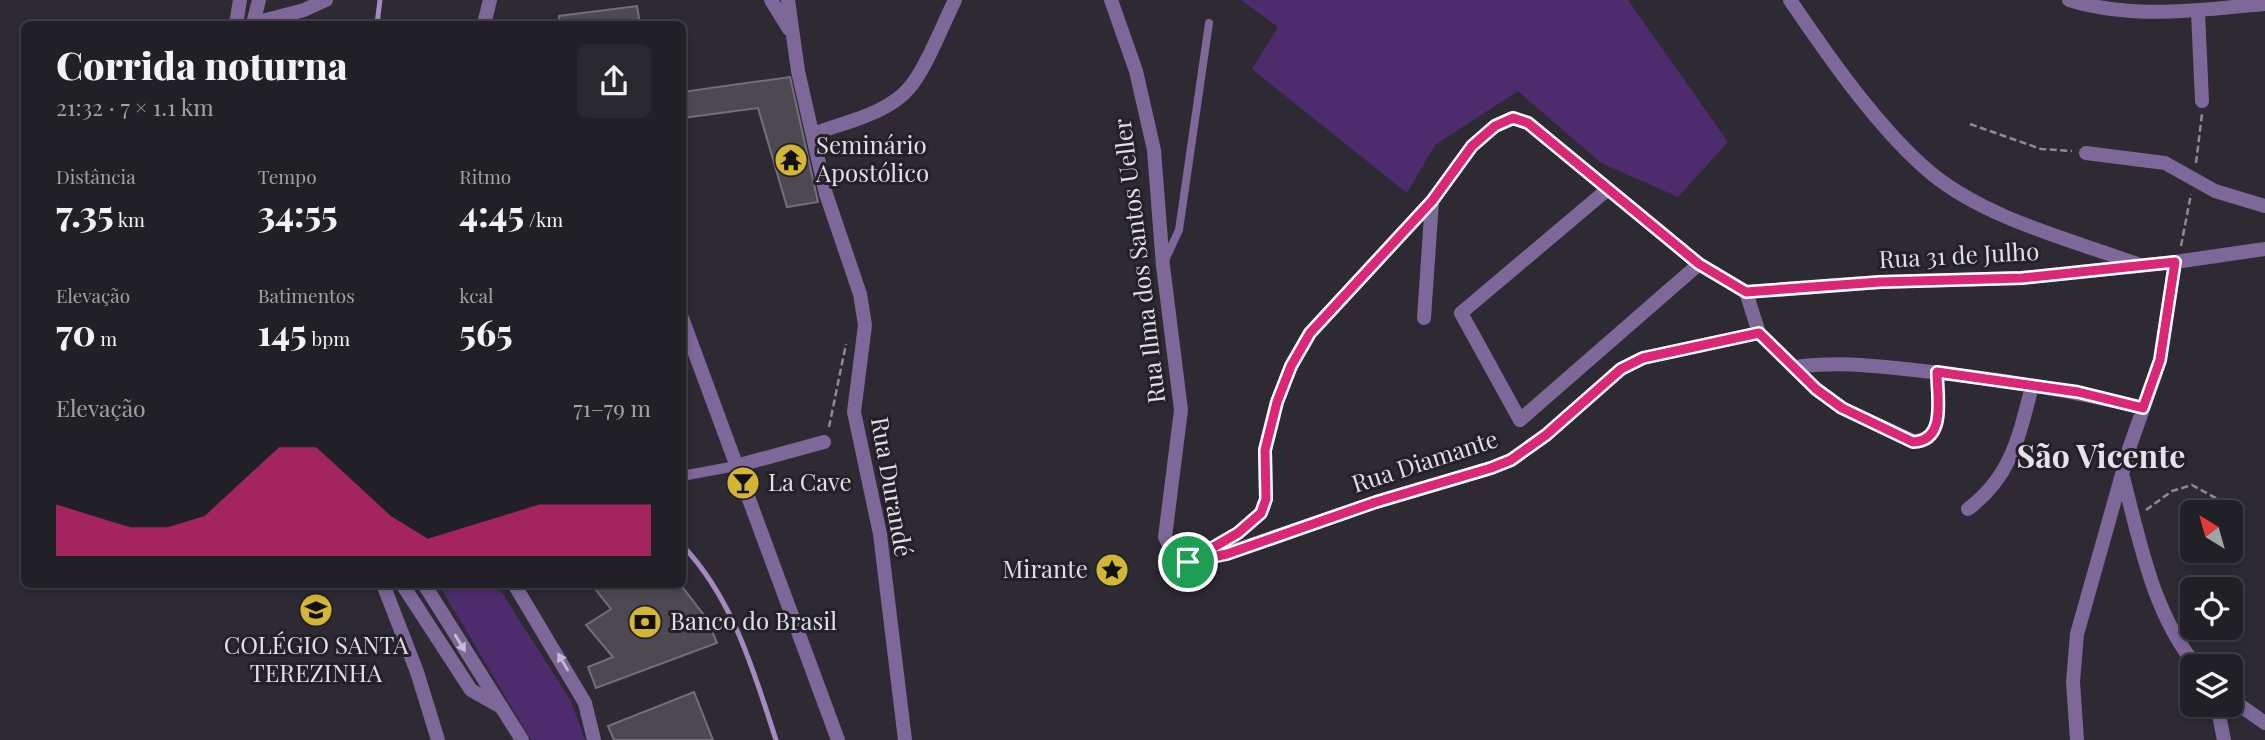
<!DOCTYPE html>
<html lang="pt">
<meta charset="utf-8">
<style>
:root{--surface:#222027;--page:#2a282f;--text:#f1f3f6;--muted:#a2a3a7;--line:#3f3e44;--accent:#db2777}
body{margin:0;font-family:"Playfair Display",serif;background:var(--page);color:var(--text);height:100vh;display:flex;flex-direction:column;font-size:26px;white-space:nowrap}
*{box-sizing:border-box;margin:0}
p{font-size:23px;color:var(--muted)}
.icon{flex:none;width:38px;height:38px;fill:none;stroke:currentColor;stroke-width:2;stroke-linecap:round;stroke-linejoin:round}
.map{position:relative;flex:1;overflow:hidden}
.sheet{position:absolute;left:21px;top:21px;width:665px;height:567px;display:flex;flex-direction:column;background:var(--surface);border-radius:10px;box-shadow:0 4px 10px #0003,0 0 0 2px var(--line)}
.sheet>*{flex:none}
.needle{width:46px;rotate:323deg}
.tools{position:absolute;left:2180px;top:500px;display:grid;gap:14px}
.tools a{display:grid;place-items:center;width:63px;height:63px;border-radius:10px;background:var(--surface);box-shadow:0 4px 10px #0003,0 0 0 2px var(--line);font-size:35px}
.pin{position:absolute;display:grid;place-items:center;width:60px;height:60px;color:#fff;margin:-30px;border:4px solid #fff;border-radius:50%;box-shadow:0 2px 7px #0007}
.round{display:grid;place-items:center;flex:none;width:74px;height:74px;border-radius:10px;background:var(--page)}
.head{display:flex;align-items:center;justify-content:space-between;height:119px;padding:0 35px}
h1{font-size:38px;font-weight:800;line-height:52px}
.stats{display:grid;grid-template-columns:repeat(3,1fr);gap:10px;height:119px;padding:7px 35px}
.stats div{display:grid;align-content:center}
.stats b{font-size:35px;font-weight:800}
.stats small{font-size:19px;font-weight:400}
.stats p{font-size:19px}
.chart{height:196px;padding:14px 35px}
.chart p{display:flex;justify-content:space-between}
.chart svg{width:100%;height:126px;margin-top:7px;fill:var(--accent);opacity:.7}
.map>svg:first-child{display:block}
</style>
<div class="map">
<svg width="2265" height="740" viewBox="0 0 2265 740">
<rect width="100%" height="100%" fill="#2e2a34"/>
<!-- green -->
<path fill="#4d2b6d" d="M1241,0h387l100,142 -50,55 -77,-34 -83,-72 -83,54 -28,48 -155,-124 26,-42z
M439,585h58l74,116 14,39h-54z"/>
<g fill="none" stroke-linecap="round" stroke-linejoin="round">
<!-- stream -->
<path stroke="#a48ac0" stroke-width="5" d="M377,24l3,-24
M682,545c51,53 72,127 94,195"/>
</g>
<!-- building -->
<path fill="#4d4953" stroke="#736e79" stroke-width="2" d="M637,6l3,18h-81v-8z
M790,77l28,125 -31,5 -29,-99 -76,10v-26z
M591,584h89l27,35 10,24 -121,45 -8,-21 25,-10 -27,-32 25,-16z
M694,692l19,48h-99l-6,-14z"/>
<g fill="none" stroke-linecap="round" stroke-linejoin="round">
<!-- path -->
<path stroke="#8e8b93" stroke-width="2.5" stroke-dasharray="7 3.5" stroke-linecap="butt" d="M1970,124l71,25 31,2
M2196,163l6,-49
M2181,246l10,-52
M829,427l17,-83
M2146,510l26,-19 20,-6 31,17"/>
<!-- service -->
<path stroke="#7e6799" stroke-width="8" d="M1165,260l14,-30 30,-207"/>
<!-- pedestrian -->
<path stroke="#7e6799" stroke-width="10" d="M682,476l54,-10"/>
<!-- minor -->
<path stroke="#7e6799" stroke-width="14" d="M771,0l18,29
M788,0l10,71 28,123 34,100 5,31 -11,87 26,122 25,206
M1111,0l25,71 18,79 9,116 18,144 -16,127 7,14 16,11 39,-9 149,-51 115,-34 20,-8 35,-25 75,-66 22,-11 116,-25
M1790,0c38,56 90,131 142,174 57,46 138,65 205,90
M2198,12l4,89
M484,24l6,-24
M813,134c32,-12 75,-20 97,-47 16,-19 33,-63 45,-87
M2086,153l79,10 50,28 50,15
M1608,189l-147,124 59,107 179,-156
M1746,292l134,-10 142,-4 153,-16 90,-13
M1746,292l13,41 57,56 26,19 71,33c34,0 24,-44 24,-69
M682,318l156,422
M1424,318l8,-117
M1796,367c40,-6 79,-1 118,3 77,8 154,19 229,38
M736,466l88,-24
M2123,477c17,65 30,137 74,190
M1968,509c43,-32 51,-72 64,-123
M1199,556l39,-23 23,-20 5,-14 -1,-49 12,-48 14,-36 19,-33 122,-132 40,-55 23,-20 18,-8 15,5 171,141 47,28
M383,584l34,88 21,68
M402,584l69,106 30,17
M2231,699l34,24
M2217,705l7,35
M2077,740l-4,-58 4,-48 53,-188 30,-85 15,-99"/>
<!-- tertiary -->
<path stroke="#7e6799" stroke-width="14" d="M2069,0c66,20 129,10 196,4
M236,24l4,-24
M251,24l53,-14 22,-10
M253,24l6,-24
M424,584l98,156
M514,584l71,119 9,37"/>
</g>
<!-- one-way arrows -->
<defs><path id="oneway-solid" d="M-6-.8H1V-3.2L6.5 0L1 3.2V.8H-6Z" transform="scale(1.75)"/></defs>
<g fill="#c4bbcf">
<use href="#oneway-solid" transform="translate(460 643) rotate(59)"/>
<use href="#oneway-solid" transform="translate(563 662) rotate(-120)"/>
</g>
<g fill="none" stroke-linecap="round" stroke-linejoin="round">
<defs>
<path id="route" d="M1513,118l15,5 171,141 47,28 134,-10 142,-4 153,-16 -15,98 -17,48 -65,-16 -141,-20c0,25 10,69 -24,70l-71,-34 -26,-19 -57,-56 -116,25 -22,11 -75,66 -35,25 -20,8 -115,34 -149,52 -39,8 50,-29 23,-20 5,-14 -1,-49 12,-48 14,-36 19,-33 122,-132 40,-55 23,-20z"/>
</defs>
<!-- route casing -->
<use href="#route" stroke="#fff" stroke-width="14"/>
<!-- route -->
<use href="#route" stroke="#db2777" stroke-width="9"/>
</g>
<!-- icons -->
<defs>
<symbol id="temple-disc" viewBox="-11 -11 22 22"><circle r="9.5" fill="#d4b635" stroke="#24202a"/><path d="M0-6L5-2H3V0L6.5 2.5H4V6H1.5V3h-3V6H-4V2.5H-6.5L-3 0V-2H-5Z" fill="#111"/></symbol>
<symbol id="bar-disc" viewBox="-11 -11 22 22"><circle r="9.5" fill="#d4b635" stroke="#24202a"/><path d="M-6-5H6L.8 .8V4.5H3.5V6h-7V4.5H-.8V.8Z" fill="#111"/></symbol>
<symbol id="sight-disc" viewBox="-11 -11 22 22"><circle r="9.5" fill="#d4b635" stroke="#24202a"/><path d="M0-6L1.8-2.2L6-1.7L2.9 1.2L3.7 5.4L0 3.3L-3.7 5.4L-2.9 1.2L-6-1.7L-1.8-2.2Z" fill="#111"/></symbol>
<symbol id="school-disc" viewBox="-11 -11 22 22"><circle r="9.5" fill="#d4b635" stroke="#24202a"/><path d="M0-5L7-2L0 1L-7-2ZM-4 1L0 2.5L4 1V4Q0 6-4 4Z" fill="#111"/></symbol>
<symbol id="bank-disc" viewBox="-11 -11 22 22"><circle r="9.5" fill="#d4b635" stroke="#24202a"/><path d="M-6-4H6V4H-6ZM0-2.3a2.3 2.3 0 1 0 0 4.6a2.3 2.3 0 1 0 0-4.6Z" fill="#111"/></symbol>
</defs>
<g fill-rule="evenodd">
<use href="#temple-disc" x="772" y="141" width="38" height="38"/>
<use href="#bar-disc" x="724" y="464" width="38" height="38"/>
<use href="#sight-disc" x="1093" y="551" width="38" height="38"/>
<use href="#school-disc" x="297" y="591" width="38" height="38"/>
<use href="#bank-disc" x="626" y="603" width="38" height="38"/>
</g>
<g text-anchor="middle" stroke-width="6" stroke-linejoin="round" paint-order="stroke">
<!-- poi labels -->
<g font-size="24" fill="#e2dfe6" stroke="#24202a" text-anchor="start">
<text x="816" y="154">Seminário<tspan x="816" dy="28">Apostólico</tspan></text>
<text x="768" y="491">La Cave</text>
<text x="1088" y="578" text-anchor="end">Mirante</text>
<text x="670" y="630">Banco do Brasil</text>
<text x="316" y="654" text-anchor="middle">COLÉGIO SANTA<tspan x="316" dy="28">TEREZINHA</tspan></text>
</g>
<!-- street labels -->
<g font-size="24" fill="#e2dfe6" stroke="#24202a">
<text transform="translate(1959 256) rotate(-3)" y="8">Rua 31 de Julho</text>
<text transform="translate(1140 261) rotate(-97)" y="8">Rua Ilma dos Santos Ueller</text>
<text transform="translate(1425 462) rotate(-18)" y="8">Rua Diamante</text>
<text transform="translate(891 487) rotate(80)" y="8">Rua Durandé</text>
</g>
<!-- district labels -->
<g font-size="32" font-weight="bold" fill="#e6e1ee" stroke="#24202a">
<text x="2101" y="468">São Vicente</text>
</g>
</g>
</svg>
<div class="tools">
<a><svg class="needle" viewBox="-14 -14 28 28"><path d="M0-13l5 13h-10z" fill="#e53935"/><path d="M0 13l5-13h-10z" fill="#a2a3a7"/></svg></a>
<a><svg class="icon" aria-label="locate" viewBox="0 0 24 24"><circle cx="12" cy="12" r="6"/><path d="M12 2v4M12 18v4M2 12h4M18 12h4"/></svg></a>
<a><svg class="icon" aria-label="layers" viewBox="0 0 24 24"><path d="M12 4l9 5-9 5-9-5zM3 14l9 5 9-5"/></svg></a>
</div>
<div class="pin" style="left:1188px;top:562px;background:#1e9e55"><svg class="icon" aria-label="arrive" viewBox="0 0 24 24"><path d="M6 21V4h12l-3 4 3 4H6"/></svg></div>
<section class="sheet">
<div class="head"><div><h1>Corrida noturna</h1><p>21:32 · 7 × 1.1 km</p></div><a class="round"><svg class="icon" aria-label="share" viewBox="0 0 24 24"><path d="M12 15V3M7 8l5-5 5 5M5 13v7h14v-7"/></svg></a></div>
<div class="stats">
<div><p>Distância</p><b>7.35<small> km</small></b></div>
<div><p>Tempo</p><b>34:55</b></div>
<div><p>Ritmo</p><b>4:45<small> /km</small></b></div>
</div>
<div class="stats">
<div><p>Elevação</p><b>70<small> m</small></b></div>
<div><p>Batimentos</p><b>145<small> bpm</small></b></div>
<div><p>kcal</p><b>565</b></div>
</div>
<div class="chart"><p><span>Elevação</span>71–79 m</p>
<svg viewBox="0 0 160 44" preserveAspectRatio="none"><path d="M0 44V26L10 30L20 34L30 34L40 30L50 18L60 6L70 6L80 18L90 30L100 38L110 34L120 30L130 26L140 26L150 26L160 26V44z"/></svg>
</div>
</section>
</div>
